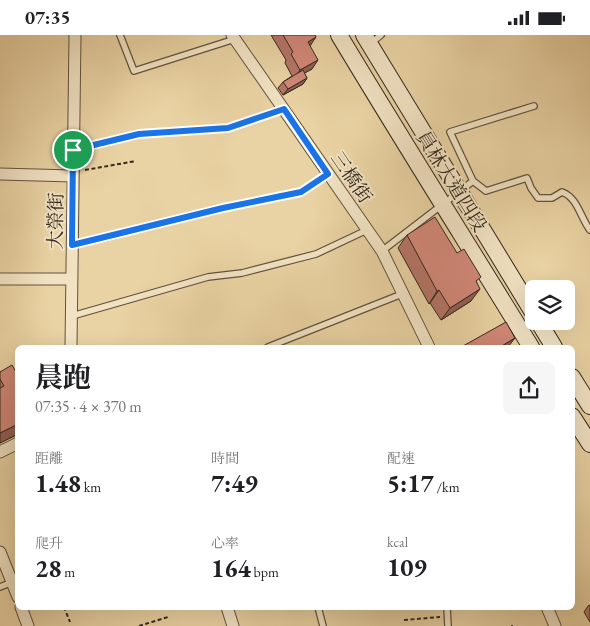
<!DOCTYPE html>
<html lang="zh-TW">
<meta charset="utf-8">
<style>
:root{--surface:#fff;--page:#f6f6f6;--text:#202124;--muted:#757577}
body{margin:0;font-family:"EB Garamond","Noto Serif TC",serif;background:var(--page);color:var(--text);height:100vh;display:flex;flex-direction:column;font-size:19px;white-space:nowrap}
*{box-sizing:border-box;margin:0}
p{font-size:16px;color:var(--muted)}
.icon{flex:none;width:28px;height:28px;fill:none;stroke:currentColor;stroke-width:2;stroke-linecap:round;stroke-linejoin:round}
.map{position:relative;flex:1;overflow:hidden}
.drawer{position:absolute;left:15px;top:310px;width:560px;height:265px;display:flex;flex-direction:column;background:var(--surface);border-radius:8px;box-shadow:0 5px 20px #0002}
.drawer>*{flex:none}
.tools{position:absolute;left:525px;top:245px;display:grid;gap:10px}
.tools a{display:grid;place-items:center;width:50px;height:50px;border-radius:8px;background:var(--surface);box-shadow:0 5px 20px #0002;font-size:25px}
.pin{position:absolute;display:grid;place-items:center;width:42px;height:42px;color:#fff;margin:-21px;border:2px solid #fff;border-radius:50%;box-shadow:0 1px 5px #0007}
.round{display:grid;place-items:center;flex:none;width:52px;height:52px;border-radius:8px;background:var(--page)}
.head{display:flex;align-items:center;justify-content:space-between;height:85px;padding:0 20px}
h1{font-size:28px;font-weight:700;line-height:38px}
.figures{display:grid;grid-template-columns:repeat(3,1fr);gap:8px;height:85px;padding:5px 20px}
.figures div{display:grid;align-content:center}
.figures b{font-size:25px;font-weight:700}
.figures small{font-size:14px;font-weight:400}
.figures p{font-size:14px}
.status{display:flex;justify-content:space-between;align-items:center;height:35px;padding:0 25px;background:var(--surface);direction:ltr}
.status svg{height:14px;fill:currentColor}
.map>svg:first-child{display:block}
</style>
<div class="status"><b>07:35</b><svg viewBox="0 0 49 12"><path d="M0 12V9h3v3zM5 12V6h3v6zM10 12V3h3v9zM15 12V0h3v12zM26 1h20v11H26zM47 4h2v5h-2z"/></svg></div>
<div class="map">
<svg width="590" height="591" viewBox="0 0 590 591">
<rect width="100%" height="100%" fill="#e9d2a3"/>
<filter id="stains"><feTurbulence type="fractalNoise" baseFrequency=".004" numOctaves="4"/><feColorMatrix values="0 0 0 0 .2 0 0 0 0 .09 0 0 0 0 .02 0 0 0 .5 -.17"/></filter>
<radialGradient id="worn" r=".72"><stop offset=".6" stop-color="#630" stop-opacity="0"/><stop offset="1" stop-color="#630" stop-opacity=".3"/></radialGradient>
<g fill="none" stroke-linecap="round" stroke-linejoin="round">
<defs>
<path id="service" d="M120,0l14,36 101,-32
M371,8l10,-8
M73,115l66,-16 89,-6 55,-19
M473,146l13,10 41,-13 4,10 7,10h14l10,-6c16,6 18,25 28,38
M72,210l151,-37 78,-16 27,-18
M382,216l91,-70 -23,-49 84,-26
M72,281l136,-39 34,-4 74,-19 51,-24
M268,312l134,-53
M0,552l18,-7
M318,572l5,19
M447,572l1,19"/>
<path id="minor" d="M232,0l150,216 47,96
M0,139l73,2
M0,244h72
M71,312l4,-312
M0,417l18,-9
M0,517l18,45
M21,572l7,19
M227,572l6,19
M547,572l8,19"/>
<path id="secondary" d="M339,0c63,105 128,208 192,312
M364,0l170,279
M538,286l16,26
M572,342l18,29
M572,381l18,28"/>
</defs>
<!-- service casing -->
<use href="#service" stroke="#60533e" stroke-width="8"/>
<!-- minor casing -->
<use href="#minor" stroke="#60533e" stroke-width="13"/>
<!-- secondary casing -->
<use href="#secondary" stroke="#33291c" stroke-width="18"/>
<!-- path -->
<path stroke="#33291c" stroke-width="2" stroke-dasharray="4 2.5" stroke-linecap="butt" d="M85,135l51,-9
M64,572l6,15
M404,585l36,-3
M139,591l29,-9
M511,591h2"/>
<!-- service -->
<use href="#service" stroke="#f1e2c3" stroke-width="5.5"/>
<!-- minor -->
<use href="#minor" stroke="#f1e2c3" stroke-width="11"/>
<!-- secondary -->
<use href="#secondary" stroke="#f1e2c3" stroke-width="16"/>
</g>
<!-- wall -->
<path fill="#b47467" stroke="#33291c" d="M271,0h44l-5,11 2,23 -8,4 3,5 -4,6 -20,11 -5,-7 5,-6 9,-6 -7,-13 1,-3z
M407,200l50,18 20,30 -6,18 -30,19 -11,-17 -1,1 -31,-56z
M18,336v63l-18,9v-71h16z
M590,570v17l-6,-10 4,-6z"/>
<!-- shaded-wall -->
<path fill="#925e54" stroke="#33291c" d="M316,2l-6,9 -2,-4z
M318,25l-6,9 -18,10 6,-9z
M307,43l-4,6 -20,11 5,-6z
M480,254l-9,12 -30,19 9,-12z
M439,255l-9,13 -1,1 8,-13z
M515,303l-7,9h-8z
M18,389v10l-18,9v-10z"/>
<!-- building -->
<path fill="#d18778" stroke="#33291c" d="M283,0h32l1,2 -8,5 10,18 -18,10 -9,-16 2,-2z
M303,35l4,8 -19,11 -5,-7z
M435,182l22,36 7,-4 17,28 -5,4 4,8 -30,19 -11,-18 -2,1 -30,-56z
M506,287l9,16 -15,9h-36l-1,-1z
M12,330l4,7 2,-1v53l-18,9v-45l4,-2 -4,-7v-7z"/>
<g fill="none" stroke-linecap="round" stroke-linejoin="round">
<defs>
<path id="route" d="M284,74l44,65 -27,18 -78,16 -151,37 1,-95 66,-16 89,-6z"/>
</defs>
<!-- route casing -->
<use href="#route" stroke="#fff" stroke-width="10"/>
<!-- route -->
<use href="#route" stroke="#1a73e8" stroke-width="6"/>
</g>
<g text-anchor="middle" stroke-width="4" stroke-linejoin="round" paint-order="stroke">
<!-- street labels -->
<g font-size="19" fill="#33291c" stroke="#f1e2c3">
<text transform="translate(352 142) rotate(56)" y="7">三橋街</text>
<text transform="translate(452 146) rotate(58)" y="7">員林大道四段</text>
<text transform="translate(55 186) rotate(-89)" y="7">大榮街</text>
</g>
</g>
<rect width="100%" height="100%" filter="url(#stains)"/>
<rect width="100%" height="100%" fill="url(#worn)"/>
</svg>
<div class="tools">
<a><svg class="icon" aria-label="layers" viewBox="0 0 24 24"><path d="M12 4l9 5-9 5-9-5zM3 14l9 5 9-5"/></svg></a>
</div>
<div class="pin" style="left:73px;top:115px;background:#1e9e55"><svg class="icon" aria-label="arrive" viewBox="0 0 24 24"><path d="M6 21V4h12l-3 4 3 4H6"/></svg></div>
<section class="drawer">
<div class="head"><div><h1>晨跑</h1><p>07:35 · 4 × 370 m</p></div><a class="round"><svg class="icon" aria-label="share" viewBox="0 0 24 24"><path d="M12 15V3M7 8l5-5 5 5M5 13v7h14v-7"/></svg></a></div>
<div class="figures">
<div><p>距離</p><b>1.48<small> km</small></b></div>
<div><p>時間</p><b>7:49</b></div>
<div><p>配速</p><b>5:17<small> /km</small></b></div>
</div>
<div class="figures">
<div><p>爬升</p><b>28<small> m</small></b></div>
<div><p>心率</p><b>164<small> bpm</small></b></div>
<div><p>kcal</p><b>109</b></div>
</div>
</section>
</div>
